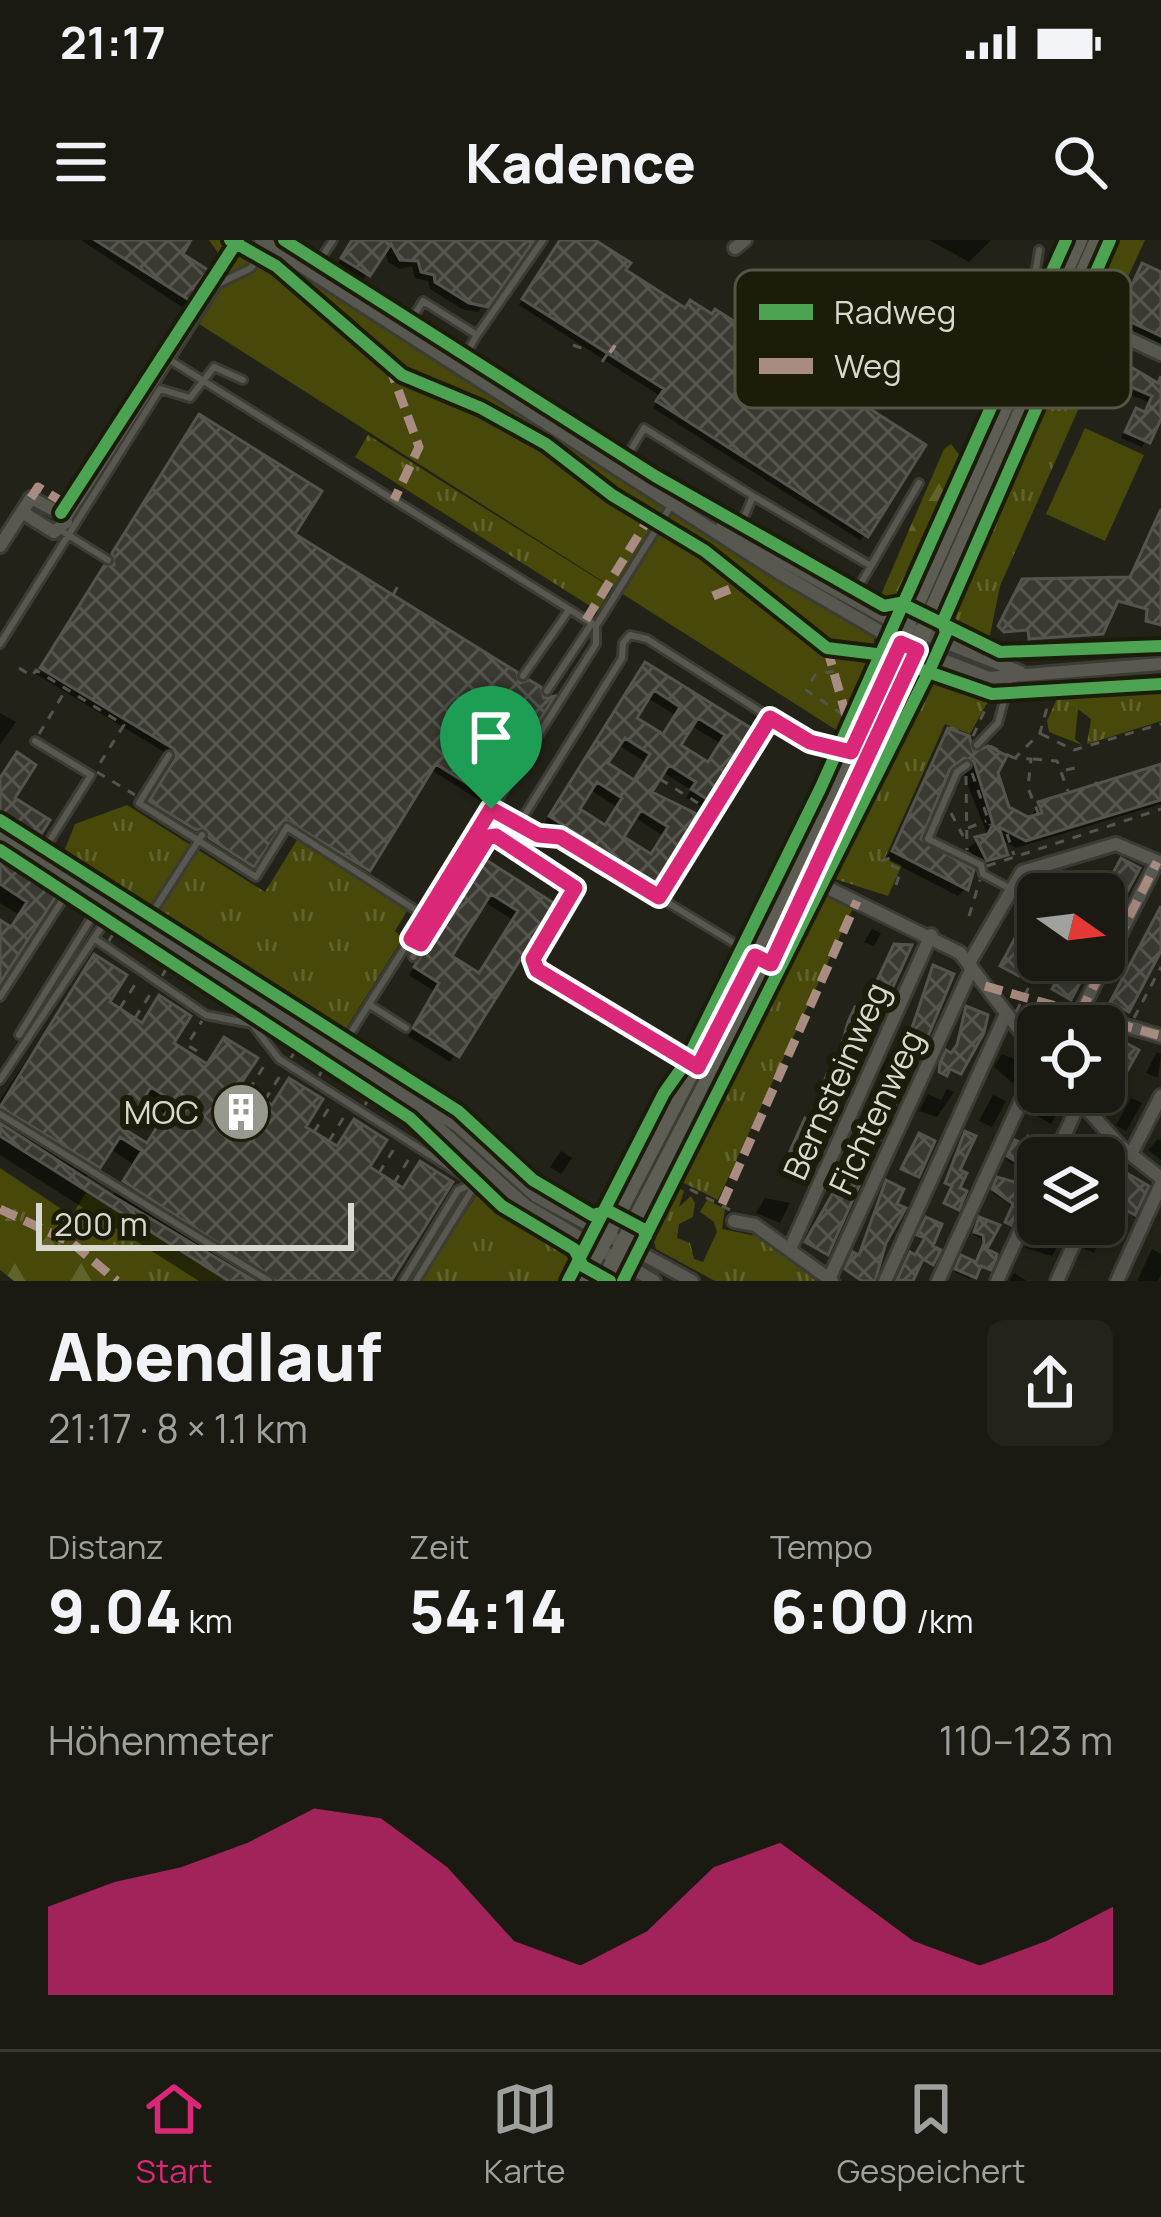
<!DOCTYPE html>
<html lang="de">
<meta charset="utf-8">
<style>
:root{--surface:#1a1a12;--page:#23231b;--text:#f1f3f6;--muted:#9fa19f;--line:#383832;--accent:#db2777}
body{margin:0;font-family:Manrope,sans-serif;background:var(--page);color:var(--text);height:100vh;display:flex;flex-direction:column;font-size:45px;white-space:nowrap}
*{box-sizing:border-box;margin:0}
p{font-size:39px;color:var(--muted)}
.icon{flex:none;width:66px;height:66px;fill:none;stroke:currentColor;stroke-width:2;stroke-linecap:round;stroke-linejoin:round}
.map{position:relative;height:1041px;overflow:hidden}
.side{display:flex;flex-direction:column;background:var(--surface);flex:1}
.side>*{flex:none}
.needle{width:78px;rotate:104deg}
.tools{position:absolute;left:1017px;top:633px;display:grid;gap:24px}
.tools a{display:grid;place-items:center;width:108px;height:108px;border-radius:18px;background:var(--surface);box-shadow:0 6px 30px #0003,0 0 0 3px var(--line);font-size:60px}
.scale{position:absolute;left:36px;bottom:30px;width:318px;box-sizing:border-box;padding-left:12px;border:6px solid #d8d9ce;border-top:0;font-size:33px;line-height:42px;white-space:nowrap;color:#d8d9ce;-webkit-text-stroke:9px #1c1c0a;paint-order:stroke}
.pin{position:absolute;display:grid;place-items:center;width:102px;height:102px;color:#fff;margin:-123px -51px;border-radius:50% 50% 50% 0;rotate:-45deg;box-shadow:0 0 12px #0007}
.pin .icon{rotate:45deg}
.round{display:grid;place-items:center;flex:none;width:126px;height:126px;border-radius:18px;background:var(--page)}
.head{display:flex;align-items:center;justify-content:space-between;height:204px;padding:0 48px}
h1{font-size:66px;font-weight:800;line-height:90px}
.figures{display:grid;grid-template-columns:repeat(3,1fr);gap:18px;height:204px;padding:12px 48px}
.figures div{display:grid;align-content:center}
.figures b{font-size:60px;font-weight:800}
.figures small{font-size:33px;font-weight:400}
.figures p{font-size:33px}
.chart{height:336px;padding:24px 48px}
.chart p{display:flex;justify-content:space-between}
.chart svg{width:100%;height:216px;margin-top:12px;fill:var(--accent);opacity:.7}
.status{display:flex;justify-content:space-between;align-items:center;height:84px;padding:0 60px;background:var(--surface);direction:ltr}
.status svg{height:33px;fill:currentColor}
header{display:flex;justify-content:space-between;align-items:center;height:156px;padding:0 48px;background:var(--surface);font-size:54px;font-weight:800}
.menu{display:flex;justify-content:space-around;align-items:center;height:168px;border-top:3px solid var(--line);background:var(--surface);font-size:33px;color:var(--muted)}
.menu a{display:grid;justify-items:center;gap:6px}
.menu .active{color:var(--accent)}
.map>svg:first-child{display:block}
</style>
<div class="status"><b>21:17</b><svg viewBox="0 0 49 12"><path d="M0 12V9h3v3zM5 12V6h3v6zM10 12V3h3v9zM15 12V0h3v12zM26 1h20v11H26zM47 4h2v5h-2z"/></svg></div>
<header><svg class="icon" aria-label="menu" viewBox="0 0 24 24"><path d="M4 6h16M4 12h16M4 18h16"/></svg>Kadence<svg class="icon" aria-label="search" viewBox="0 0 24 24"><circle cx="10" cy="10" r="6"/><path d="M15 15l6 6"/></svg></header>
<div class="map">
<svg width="1161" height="1041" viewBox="0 0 1161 1041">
<defs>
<pattern id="grass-tufts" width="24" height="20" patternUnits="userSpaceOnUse" patternTransform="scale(3)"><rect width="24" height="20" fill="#47480a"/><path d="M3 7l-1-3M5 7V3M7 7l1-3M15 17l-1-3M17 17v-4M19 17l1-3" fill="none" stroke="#61622c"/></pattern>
<pattern id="forest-firs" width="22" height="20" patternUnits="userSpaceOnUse" patternTransform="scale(3)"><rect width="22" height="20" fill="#47480a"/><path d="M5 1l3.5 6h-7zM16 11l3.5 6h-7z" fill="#61622c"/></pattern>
<pattern id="building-cross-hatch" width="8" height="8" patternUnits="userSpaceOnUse" patternTransform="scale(3)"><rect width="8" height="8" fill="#3a3a33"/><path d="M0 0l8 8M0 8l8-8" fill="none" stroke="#56564f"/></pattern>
</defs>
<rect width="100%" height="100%" fill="#222218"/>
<!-- grass -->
<path fill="url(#grass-tufts)" d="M1114,0h31l-37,80 -18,-8 -4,-10z
M1085,87l24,13 -109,246 -12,59 -36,-17 -4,-9 126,-291z
M368,195l244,153 -14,23 -243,-154z
M933,435l54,20 1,6 -18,33 -25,-10 -60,134 17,7 -14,31 -53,-17 -3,-7c30,-66 63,-127 93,-193z
M1161,447v34l-74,23 4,-25 -13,-10 -3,30 7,6 -33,-13 -2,-11 11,-25z
M127,565l138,87 32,-52 110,71 -12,20 8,7 -61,97 -280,-179 13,-32z
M825,656l28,12 -135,292 -40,-20z
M0,928l66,44h8l13,-21 142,90h-156l-73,-47z
M674,945l10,6 -5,16 12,-11 4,7 -2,14 -14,7 -2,14 13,5 4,16 9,3 14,-30 -3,-10 -14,-10 7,-12 18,9 -3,20 39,8 55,44h-101l-59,-32 -5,-19z
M481,948l37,33 51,29 4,14 -10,17h-142z"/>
<!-- forest -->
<path fill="url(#forest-firs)" d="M951,204l10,13 -63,140 -15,4 -3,-4 64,-148z
M0,976l37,14 75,51h-98l-14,-11z"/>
<!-- park -->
<path fill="#47480a" d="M209,0h38l627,398 1,24 -31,73 -645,-411 31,-54z
M1085,188l59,27 -39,86 -59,-27z"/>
<!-- shadow -->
<path fill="#0007" fill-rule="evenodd" d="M81,0h106l-8,14 11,46 -8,7z
M353,0h174l-49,72 -16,-3 -32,-20 -2,-8 -13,-3 -3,-12 -12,3 -12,-7 -3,-14 -23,33 -25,-16z
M561,0h28l33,31 62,40 27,6 154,218 -5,5 -207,-132 7,-12 -141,-91z
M929,0h62l-22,22z
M1143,27l18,8v71l-48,-23z
M1131,131l30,16v24l-19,36 -21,-9 9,-20 6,-6 7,2 5,-12 -28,-12z
M193,184l98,111 251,167 -60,100 -52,-33 -68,106 -83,-51 -33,46 -43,-26 -4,-12 -10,3 -43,-28 25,-41 -2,-11 -133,-81 72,-105 -1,-7z
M638,433l112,58 -50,75 -14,-8 5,-8 -30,-19 -14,22 49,24 -49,72 -103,-65zM646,457l29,18 -13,22 -29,-19zM690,485l30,18 -14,22 -29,-19zM617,504l28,18 -12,20 -29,-18zM589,549l28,18 -13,21 -28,-18zM633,576l29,19 -13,21 -30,-18z
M0,473l16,9 -16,23z
M949,491l46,42 11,36 21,11 13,-15 121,-38v37l-145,44 -16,-9 5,16 -26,13 -11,-20 19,-14 -28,-71 -13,8 -29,69 49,48 -8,8 -72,-37z
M0,541l38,53 -3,3 -35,-22z
M0,619l54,35 -54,87v-58l9,6 9,-15 -18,-11z
M477,630l74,35 -101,157 -42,-26 26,-45 -25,-16zM483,661l30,19 -35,56 -30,-19z
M1065,634l14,8 8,-6 -10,18h-25z
M872,689l9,4 -7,13 -10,-4z
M892,710l-90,230 -3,3 -9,-4 8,-20 -9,-4 13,-31h9l14,-44 11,2 13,-31 -8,-4 5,-19 7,-15 9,1z
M94,718l12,45 33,21 20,-25 11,45 35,22 20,-26 11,46 33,21 20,-26 13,46 32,21 21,-25 11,45 34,22 21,-25 -34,116h-188l-199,-126v-55zM140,858l24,15 -20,32 -24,-15zM109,908l24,16 -22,34 -27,-18z
M893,810l16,8 -13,21 -17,-7z
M1157,812l4,2 -3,24 -12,-5z
M1002,814l21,9 -10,20 -19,-16z
M947,849l7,3 -17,25 -18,-6 9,-17 13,6z
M1043,852l17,15 -9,17 -22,-13z
M993,855l13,6 -14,26 -13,-6z
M1131,858l11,5 -16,28 -10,-6z
M1158,899l3,2v19l-13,-10z
M1075,902l26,9 -3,7h-31z
M1013,906l25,27v13l-6,-4 -25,43 6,-18 -21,-15 4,-9 23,3 7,-16 -19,-9z
M561,911l11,7 -11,16 -11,-7z
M845,917l14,4 -8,14 -13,-6z
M765,958l25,5 -10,20 -24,-10z
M977,983l19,4 -13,24 5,17 -11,-1 -7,12 -15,-7 4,-10 16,3 8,-17 -2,-10 -8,-3z
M1093,984l14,3 -13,26 -10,-4z
M1035,989l27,9 -10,18 -27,-8z
M1152,1009l9,5v22l-3,5h-21z
M1014,1033l13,8h-18z"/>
<!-- building -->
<path fill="url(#building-cross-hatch)" stroke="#54544c" stroke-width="3" fill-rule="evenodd" d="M95,0h96l-8,14 28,18 -19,30z
M352,0h182l-46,67 -19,-4 -34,-21 -1,-7 -13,-3 -3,-11 -18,-1 -9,-16 -21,32 -29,-18z
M560,0h35l36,23 -5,7 59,38 5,-8 22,14 3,-5 211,136 -58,92 -212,-136 8,-12 -142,-90z
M1142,23l19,9v64l-43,-20z
M1131,127l27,16 3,-7v43l-11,24 -25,-11 11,-24 9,4 7,-16 -28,-12z
M199,174l123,77 -27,43 222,138 3,11 9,-3 12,7 3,11 11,-2 -65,102 -54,-34 -66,107 -84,-51 -32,47 -45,-29 -4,-10 -9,2 -47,-29 27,-43 -2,-9 -134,-81 64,-102 10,-1 -2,-12z
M1161,269v116l-15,-4 1,-12 -29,-8 -15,33 -74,5 -1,-9 -24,2 -6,-6 24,-47 108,-2z
M645,422l109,68 -44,71 -19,-12 5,-7 -27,-17 -17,27 49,24 -44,68 -108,-68zM654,450l26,17 -17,27 -26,-16zM698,478l27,17 -17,27 -27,-17zM625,498l25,16 -16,26 -26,-17zM597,542l25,16 -17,27 -25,-16zM641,570l27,17 -17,27 -27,-17z
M948,488l21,8 5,16 14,-6 19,10 -9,17 11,34 19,10 14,-4 -4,-11 123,-38v36l-135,41 -27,-14 9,28 -21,6 -12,-24 13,-3 5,-10 -19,-62 -10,-4 -14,11 -29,70 53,31 -6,20 -76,-39z
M17,512l19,13 -21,33 35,22 -10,16 -40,-25v-33z
M0,615l58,38 -58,90v-63l11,7 16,-25 -27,-18z
M483,618l72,46 -96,153 -46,-29 26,-45 -25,-16zM491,654l27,17 -39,62 -27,-17z
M1121,618l19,10 -36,66v-44z
M1038,655v45l-19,36 -19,-10z
M1161,666v45l-32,61 -19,-10z
M894,704l18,1 -108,237 -14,-6 9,-20 -9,-5 15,-33 7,3 15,-47 10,5 13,-31 -8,-4 6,-22 7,-15 8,4z
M94,714l33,21 -17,27 32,21 17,-28 32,21 -17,27 33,21 17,-27 34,21 -18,27 32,20 17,-27 34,21 -17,28 23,14 8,5 17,-27 33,21 -17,27 33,21 17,-27 33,21 -62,99h-115l-153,-100 19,-30 -22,-14 -20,31 -100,-61zM151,847l22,14 -26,42 -23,-14z
M1067,720h25l-21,40 -19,-11z
M933,725l21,9 -28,67 -16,-7z
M966,766l22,9 -4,18 -23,41 -11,-5 -3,7 -8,-4 1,-9 6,-13 5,3 6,-8z
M1124,802l15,8 -31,55 -19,-13h15v-20l4,3z
M882,852l16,7 -20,46 -14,-13z
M0,883l113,73 142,85h-26l-229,-145z
M965,891l11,5 -16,34 7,3 -7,15 7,3 -8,19 -15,-7 8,-17 -7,-3z
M919,893l16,8 -16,36 -18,-8z
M1028,896l16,13 -33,76 -6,-3 8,-18 -21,-15 5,-12 22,6 7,-15 -19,-12 8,-16 9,4z
M1120,929l29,17 -14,29 -30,-16z
M886,940l18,9 -7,15 9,4 -20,35 -11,38h-13l-17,-12 8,-17 6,3z
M848,941l11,5 -31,69 -23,-13 28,-49 8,4z
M926,977l16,7 -9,22 8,4 -8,15 -10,-6 -10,22 -16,-1 13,-28 5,3 10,-17 -8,-3z
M979,977l21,8 -13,24 10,5 -1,5 -5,11 -10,-4 -5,12 -21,-9 6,-14 15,7 8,-19 -1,-8 -9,-3z"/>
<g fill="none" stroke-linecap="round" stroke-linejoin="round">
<defs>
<path id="lane" d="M1039,10l-5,31 14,19
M314,29l19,-29
M405,90l18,-29 54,34 -18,31
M477,95l66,-95
M170,120l426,266
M620,228l24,-40 109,68
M68,279l150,-235 33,-16 16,-24
M65,293l43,27
M737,294l16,-38 118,70 -19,32
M871,326l48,-83
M0,404l160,-255 30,9 24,-31 29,13
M523,436l46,-66
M547,451l45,-68
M35,501l56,34 -51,81
M977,505l21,-22 12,-45
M169,515l-30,48 117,74 31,-50 138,89
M967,525l-10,7 -29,67 53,26 2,9 26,14
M492,570l47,25 21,2 192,117
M519,584l103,-166 1,-15 7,-8 17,4 163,104 37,8
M659,657l111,-179
M143,687l59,-92
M95,699l111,76 46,9 27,35 195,124
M413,717l75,-120 8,-1 79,52 -42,71 4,11 157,95
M0,757l74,-115
M370,765l36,23
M19,795l83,-134
M340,810l256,-406v-18l76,-122
M0,840l114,-172
M0,874l269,167
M403,1041l55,-91 17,-7
M416,1041l67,-109"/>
<path id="street" d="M261,0l517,332 122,71 89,35 172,-14
M735,8l10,-8
M1059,66l102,48
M722,287l169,94 129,51
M0,306l31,-48 33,17 2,7 -12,10 -32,-20
M0,594l396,256 130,116 128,75
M1157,622l-77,151 81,23
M812,640l148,73 78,101
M969,723l53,-91 94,-28 45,19
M403,852l55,34 78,70 156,85
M1072,852l47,53 42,33
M1131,914l30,-58
M1054,918l26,-57
M1104,939l15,-34
M734,981l21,4 77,56
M790,1009l141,-314
M829,1039l143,-311
M885,1041l121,-267
M938,1041l100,-217
M997,1041l41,-89
M1057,1041l26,-57
M1117,1041l44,-97"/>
<path id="secondary" d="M583,1041l223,-431 273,-610
M604,1041l208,-401 286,-640"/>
</defs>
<!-- lane casing -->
<use href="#lane" stroke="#3c3c34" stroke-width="12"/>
<!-- street casing -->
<use href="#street" stroke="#3c3c34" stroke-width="18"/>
<!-- secondary casing -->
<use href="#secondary" stroke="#3c3c34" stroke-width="22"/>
<!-- path -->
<path stroke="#54554e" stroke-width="3" stroke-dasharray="9 9" stroke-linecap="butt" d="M573,105l16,6
M614,110l6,15
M602,122l10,-15
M393,355l5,-9
M19,428l13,8 4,-6 88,55 -27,43
M834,431l-19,4 -9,15 36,24
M950,487l21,10
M39,494l28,-46
M1041,494l33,16 87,-26
M973,496l19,-42
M990,506l24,12
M1033,519l24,2 11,30
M1066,530l13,-3
M97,532l38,23
M972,533l18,52
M966,536l1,74
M660,539l44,28
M1095,542l1,2
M951,573l12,23
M1039,575l-11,-27 3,-29 -16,-1 25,-25 13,-47
M968,588l18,-7
M1007,594l7,21
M987,626l174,-57
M896,645l5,-15 -19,-9 16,-6
M969,676l11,-36
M109,701l8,-14
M162,736l9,-14
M120,768l18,-28
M1016,772l27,-52
M135,778l18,-28
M1134,778l27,-51
M197,811l-10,-6 15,-24
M291,818l8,-14
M319,836l8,-14
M249,850l18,-29
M265,860l18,-29
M365,865l7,-12
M314,892l18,-29
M329,901l18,-29
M379,933l18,-29
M674,941l58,30
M394,943l18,-29"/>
<!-- lane -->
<use href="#lane" stroke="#585851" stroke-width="6"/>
<!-- street -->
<use href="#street" stroke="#585851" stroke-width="12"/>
<!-- secondary -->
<use href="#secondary" stroke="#5d5d53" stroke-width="16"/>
<!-- quiet -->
<path stroke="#a88b81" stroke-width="9" stroke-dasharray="18 9" stroke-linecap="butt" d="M611,108l3,2
M389,125l30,82 -25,53
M31,258l7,-11 36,22
M713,356l32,-13
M586,380l63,-102
M827,408l22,78
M985,746l176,50
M1080,773l77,-151
M722,964l135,-303
M0,969l72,34 45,38"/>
<defs>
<path id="cycleway" d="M230,0l46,26 126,109 79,33 65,36 66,51 93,56 122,97 49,6 116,40 169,-10
M284,0l371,236 229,130 16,-3 100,49 161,-6
M61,273l177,-273
M0,580l458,291 75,69 59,35 17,-4 34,18 3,7
M0,610l410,268 92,88 72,43 9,17 27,15
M568,1041l96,-188 22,-31 135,-275 245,-547
M623,1041l306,-610 17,-38 -3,-12 167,-381"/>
</defs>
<!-- cycleway casing -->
<use href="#cycleway" stroke="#1c1c0a" stroke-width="20"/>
<!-- cycleway -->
<use href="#cycleway" stroke="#4ca352" stroke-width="12"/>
</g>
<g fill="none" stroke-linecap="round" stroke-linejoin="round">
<defs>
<path id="route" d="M901,403l16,7 -146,314 -16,-8 -57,111 -161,-97 -4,-11 42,-71 -79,-52 -8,1 -67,107 -10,-5 80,-130 47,26 22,2 99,60 111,-179 40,24 41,10z"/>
</defs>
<!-- route casing -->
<use href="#route" stroke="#fff" stroke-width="24"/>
<!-- route -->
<use href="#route" stroke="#db2777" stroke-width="15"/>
</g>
<!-- icons -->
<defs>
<symbol id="building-disc" viewBox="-11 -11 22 22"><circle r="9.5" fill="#98998e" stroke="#1c1c0a"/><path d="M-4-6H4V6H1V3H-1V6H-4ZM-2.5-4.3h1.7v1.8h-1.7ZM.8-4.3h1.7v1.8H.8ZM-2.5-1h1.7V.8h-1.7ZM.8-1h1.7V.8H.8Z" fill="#fff"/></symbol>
</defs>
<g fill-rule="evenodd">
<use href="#building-disc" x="208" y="839" width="66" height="66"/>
</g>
<g text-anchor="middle" stroke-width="12" stroke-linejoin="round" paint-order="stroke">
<!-- street labels -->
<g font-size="33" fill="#d8d9ce" stroke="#1c1c0a">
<text transform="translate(836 841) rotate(-66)" y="12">Bernsteinweg</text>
<text transform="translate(876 872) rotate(-65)" y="12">Fichtenweg</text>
</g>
<!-- poi labels -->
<g font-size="33" fill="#d8d9ce" stroke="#1c1c0a" text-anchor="end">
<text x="199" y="884">MOC</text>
</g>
</g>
<!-- legend -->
<rect x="735" y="30" width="396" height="138" rx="18" fill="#1c1c0a" stroke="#545545" stroke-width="3"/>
<rect x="759" y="64" width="54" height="16" fill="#4ca352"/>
<rect x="759" y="118" width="54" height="16" fill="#a88b81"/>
<g font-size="33" fill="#d8d9ce">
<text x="834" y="84">Radweg</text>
<text x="834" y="138">Weg</text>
</g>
</svg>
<div class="tools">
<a><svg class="needle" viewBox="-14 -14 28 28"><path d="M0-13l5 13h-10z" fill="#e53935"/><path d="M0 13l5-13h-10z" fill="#9fa19f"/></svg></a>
<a><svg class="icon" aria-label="locate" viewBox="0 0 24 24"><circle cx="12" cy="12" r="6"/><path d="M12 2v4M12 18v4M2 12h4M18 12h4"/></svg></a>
<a><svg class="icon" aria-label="layers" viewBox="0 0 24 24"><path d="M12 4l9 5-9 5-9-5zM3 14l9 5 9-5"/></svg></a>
</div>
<div class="scale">200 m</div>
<div class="pin" style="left:491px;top:569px;background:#1e9e55"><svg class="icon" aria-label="arrive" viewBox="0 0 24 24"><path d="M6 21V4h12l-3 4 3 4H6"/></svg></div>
</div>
<section class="side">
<div class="head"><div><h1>Abendlauf</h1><p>21:17 · 8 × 1.1 km</p></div><a class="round"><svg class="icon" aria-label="share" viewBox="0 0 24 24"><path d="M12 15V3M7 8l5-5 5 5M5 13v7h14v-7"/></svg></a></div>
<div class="figures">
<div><p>Distanz</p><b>9.04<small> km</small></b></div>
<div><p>Zeit</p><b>54:14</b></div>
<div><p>Tempo</p><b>6:00<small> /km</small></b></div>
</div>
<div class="chart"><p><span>Höhenmeter</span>110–123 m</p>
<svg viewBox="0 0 160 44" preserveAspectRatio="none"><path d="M0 44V26L10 21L20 18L30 13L40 6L50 8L60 18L70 33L80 38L90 31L100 18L110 13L120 23L130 33L140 38L150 33L160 26V44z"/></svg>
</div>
</section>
<nav class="menu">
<a class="active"><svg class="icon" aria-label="home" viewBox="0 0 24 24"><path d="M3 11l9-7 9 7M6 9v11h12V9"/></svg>Start</a>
<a><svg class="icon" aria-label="map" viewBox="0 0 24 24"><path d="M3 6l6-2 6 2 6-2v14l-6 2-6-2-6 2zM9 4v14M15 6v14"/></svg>Karte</a>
<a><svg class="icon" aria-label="saved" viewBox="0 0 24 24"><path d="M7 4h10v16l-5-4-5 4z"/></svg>Gespeichert</a>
</nav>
